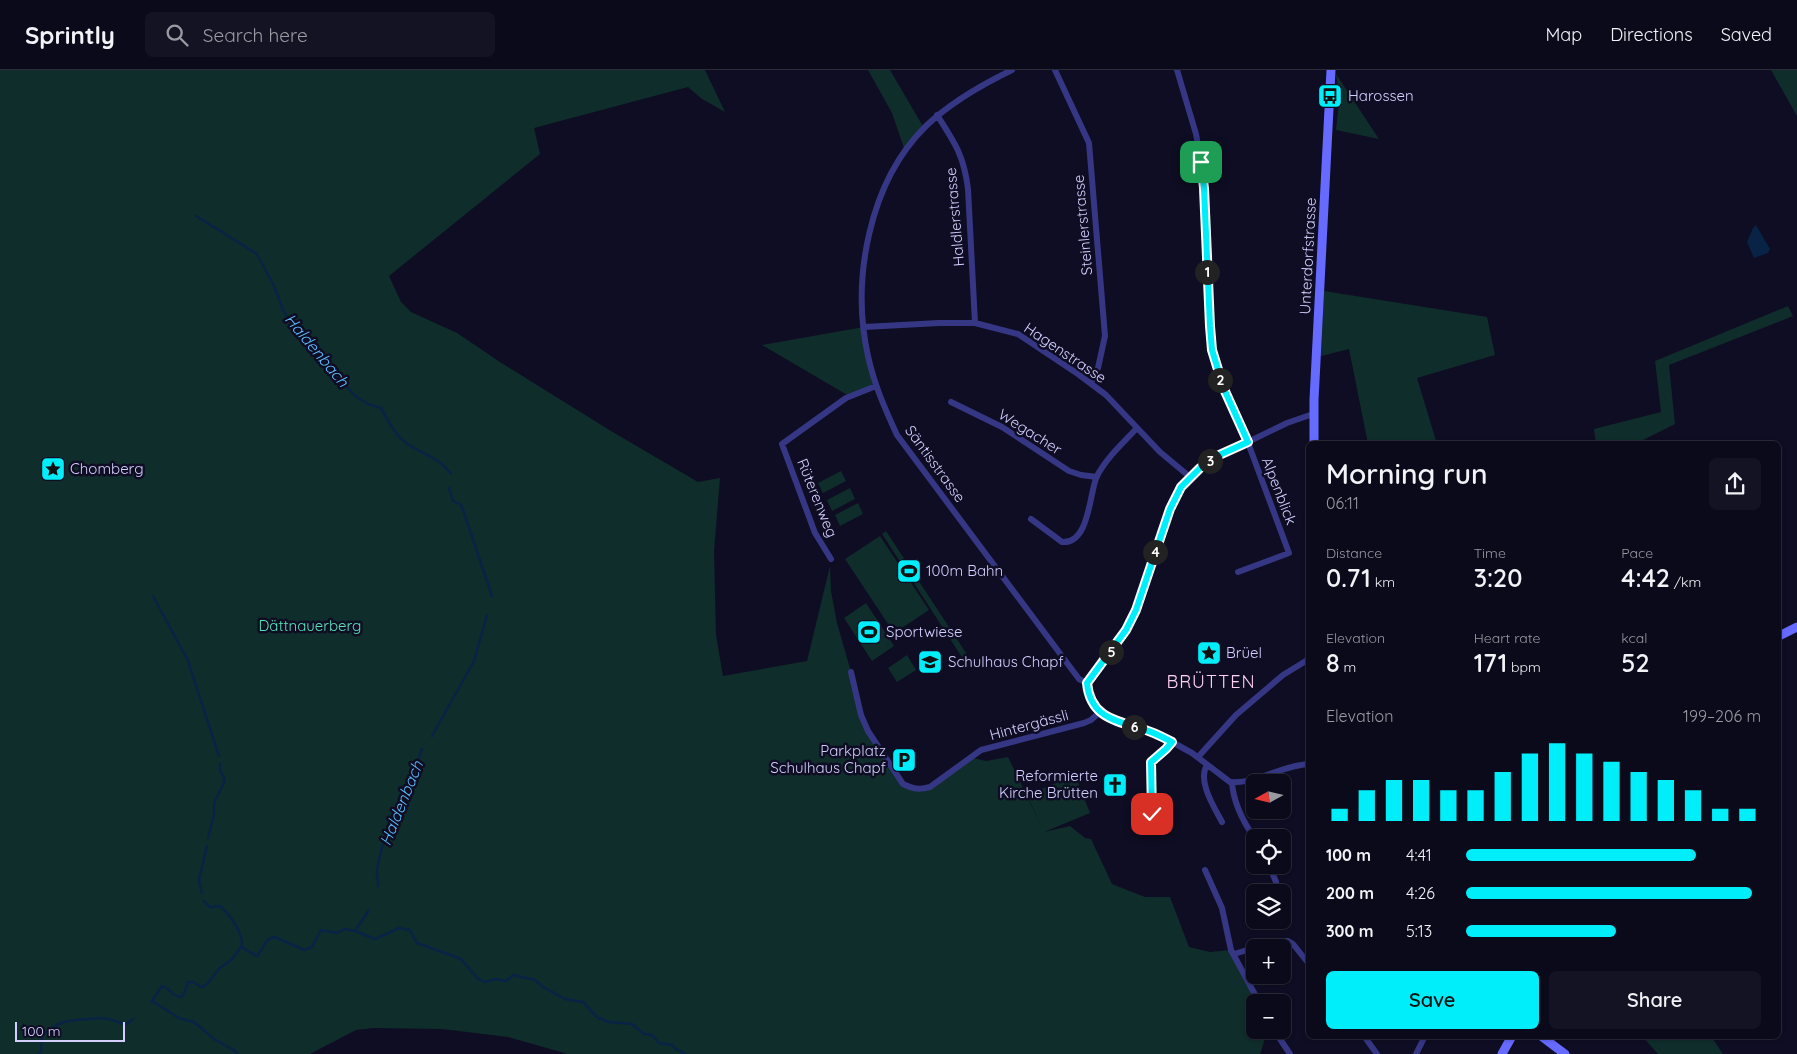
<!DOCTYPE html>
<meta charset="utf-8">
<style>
:root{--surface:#0b0a1a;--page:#141323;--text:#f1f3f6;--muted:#9a9aa2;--line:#2b2b39;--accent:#00eefa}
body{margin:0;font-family:Quicksand,sans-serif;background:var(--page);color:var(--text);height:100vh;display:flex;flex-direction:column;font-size:19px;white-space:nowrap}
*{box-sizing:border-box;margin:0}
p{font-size:16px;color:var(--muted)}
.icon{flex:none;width:28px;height:28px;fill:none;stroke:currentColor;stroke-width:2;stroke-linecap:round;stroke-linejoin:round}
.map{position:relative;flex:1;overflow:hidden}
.details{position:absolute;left:1306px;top:371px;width:475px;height:598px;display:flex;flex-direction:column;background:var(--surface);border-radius:8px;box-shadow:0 1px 4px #0004,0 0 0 1px var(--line)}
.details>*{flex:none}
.needle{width:32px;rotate:262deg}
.tools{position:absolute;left:1246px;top:704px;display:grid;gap:10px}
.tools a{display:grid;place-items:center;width:45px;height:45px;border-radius:8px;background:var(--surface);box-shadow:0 1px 4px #0004,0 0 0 1px var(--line);font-size:25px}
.scale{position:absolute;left:15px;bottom:12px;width:110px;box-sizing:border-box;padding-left:5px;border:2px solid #d2cfff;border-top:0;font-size:14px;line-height:18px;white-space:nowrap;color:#d2cfff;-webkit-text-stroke:4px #0f0d23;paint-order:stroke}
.pin{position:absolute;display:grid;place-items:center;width:42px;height:42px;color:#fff;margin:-21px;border-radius:10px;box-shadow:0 2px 8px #0006}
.km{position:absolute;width:25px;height:25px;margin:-12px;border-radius:50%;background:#222;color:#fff;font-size:14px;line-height:25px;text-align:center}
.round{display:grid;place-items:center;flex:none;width:52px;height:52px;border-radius:8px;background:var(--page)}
.summary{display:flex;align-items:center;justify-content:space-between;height:85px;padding:0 20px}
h1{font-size:28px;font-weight:600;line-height:38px}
.metrics{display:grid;grid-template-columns:repeat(3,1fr);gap:8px;height:85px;padding:5px 20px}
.metrics div{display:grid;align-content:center}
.metrics b{font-size:25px;font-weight:600}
.metrics small{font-size:14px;font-weight:400}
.metrics p{font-size:14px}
.chart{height:140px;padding:10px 20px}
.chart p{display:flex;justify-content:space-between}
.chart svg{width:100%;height:90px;margin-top:5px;stroke:var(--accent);stroke-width:6}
.cta{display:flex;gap:10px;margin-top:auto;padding:10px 20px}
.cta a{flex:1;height:58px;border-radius:8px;background:var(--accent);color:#111;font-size:20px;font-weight:600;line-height:58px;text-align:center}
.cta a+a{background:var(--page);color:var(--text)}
ul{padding:0 20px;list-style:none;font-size:16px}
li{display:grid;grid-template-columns:80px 60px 1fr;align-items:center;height:38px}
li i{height:12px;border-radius:6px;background:var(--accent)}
header{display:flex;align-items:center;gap:30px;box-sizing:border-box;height:70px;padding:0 25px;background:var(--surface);border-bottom:1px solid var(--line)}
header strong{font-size:24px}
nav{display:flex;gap:28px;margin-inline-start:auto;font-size:18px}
.search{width:350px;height:45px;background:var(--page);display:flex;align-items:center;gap:12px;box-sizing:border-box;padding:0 18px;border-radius:8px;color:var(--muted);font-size:19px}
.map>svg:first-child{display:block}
</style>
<header>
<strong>Sprintly</strong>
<div class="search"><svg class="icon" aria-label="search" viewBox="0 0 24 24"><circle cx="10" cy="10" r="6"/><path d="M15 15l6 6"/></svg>Search here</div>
<nav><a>Map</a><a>Directions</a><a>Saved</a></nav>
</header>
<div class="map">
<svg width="1797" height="984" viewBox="0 0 1797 984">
<rect width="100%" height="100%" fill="#0f0d23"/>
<!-- green -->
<path fill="#0f2d2b" d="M0,0h705l20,42 -23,-13 -14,-12 -154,41 6,26 -151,122 12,26 10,10 46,21 46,31 108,67 87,51 22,-4 -6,73 2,84 7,41 84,-15 23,-95 1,25 6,32 14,49 10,43 42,68 19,6 51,-31 13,3 22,-4 34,70 -15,-32 48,-20 15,38 -46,19 26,-6 15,12 6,1 21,45 33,13h25l19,50 21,5 21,-2 28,52h-4v28h13l-8,24h-692l-60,-17 -66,-8 -69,-1 -17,2 -46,24h-310z
M868,0h22l34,58 -19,23 -13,-38z
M1771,0h26v46z
M1336,4l43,65 -43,-9 3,-26 2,-8h-2z
M1324,221l163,26 8,38 -78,23 20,66h-69l-19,-95 -28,7z
M1788,236l5,10 -124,49 6,59 -40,20h-39l-2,-15 67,-17 -6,-51z
M864,257l12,59 -27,10 -87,-51z
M841,401l5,10 -23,12 -5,-10z
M850,418l5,11 -23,12 -5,-11z
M858,433l5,11 -23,12 -5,-11z
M886,461l86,131 -5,3 -85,-131z
M880,466l49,74 -35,23 -49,-74z
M866,533l28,43 -22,15 -28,-43z
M907,585l9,15 -19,12 -9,-14z
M1642,966h69l12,18h-65z"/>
<!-- water -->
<path fill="#092346" d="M1756,155l14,24 -2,4 -14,5 -7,-16 6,-14z"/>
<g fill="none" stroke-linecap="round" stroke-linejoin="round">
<!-- stream -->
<path stroke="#092346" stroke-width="2.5" d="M196,146l61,38 17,32 9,24 5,9 67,77 13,8 13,4c7,12 13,26 25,35 15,10 34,15 45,31
M449,418l4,13 8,4 2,5 29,86
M153,526l35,65 31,95
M432,666l42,-75 13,-46
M208,768l6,-23v-12l10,-20v-6l-4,-6v-7
M378,816c1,-6 -2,-11 -1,-16 2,-15 7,-28 11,-42l5,-1c1,-11 5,-22 14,-29l9,-24v-3l2,-2v-8l4,-12
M202,823l-3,-13 8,-34
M204,831l6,6 10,-1c10,9 23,26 22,41
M355,861l14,-21
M152,931l27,17 15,4 20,17 21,12 2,3
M151,932l11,-16c8,2 10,11 19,11l3,-3 4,-12h5l8,5 5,-2 14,-17 12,-9 9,-12 16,9c7,-7 7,-18 18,-19l29,13 8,-3 9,-17 16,3 8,-4 10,2 20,8 24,-11 11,2 7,13 44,16 17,20 7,3 11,-3 10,2 7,-6 22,5 8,7 22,12 18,3 15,16 11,4 23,2 12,10 8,1 7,8 13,2 4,4 10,5
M38,984l3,-2 1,-16c16,-15 26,-16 47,-17 6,-1 13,-1 19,0 7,1 12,5 19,5l6,-5"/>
<!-- street -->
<path stroke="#353784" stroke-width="6" d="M1012,0c-31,15 -61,32 -86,56 -57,56 -75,154 -58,230 6,28 17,53 29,79l182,244 8,4
M1055,0l34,73 16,193 -7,32 -7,15
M1177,0l19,64 5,28 3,27 6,137 4,32 10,31 20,43 45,121 -51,19
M937,45c18,28 27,41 31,74l7,134
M864,257l75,-4h36l43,11 60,40 28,21 54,57 30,25
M951,332l51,25 67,44 12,4 16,2
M1031,449l31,23c28,2 27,-49 35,-66 10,-19 26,-33 40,-48
M831,489l-16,-26 -33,-89 64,-46 30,-12
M851,602l10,43 7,16 35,53c10,5 16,6 27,3l51,-37 103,-27 7,-3 9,-8
M1087,613l39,-53 9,-19 35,-102 16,-27 14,-14 17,-11 70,-34 26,-9
M1087,613l4,17 14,15 13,7 34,11 20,9 20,11 38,29c27,2 52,-17 79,-18
M1198,687l38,-42 47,-40 26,-16
M1207,695c-10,16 7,42 15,57
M1232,712c1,19 12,41 23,57
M1155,759l-3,-25 -1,-42 16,-13 5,-7
M1269,795l7,17
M1205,800l17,38 9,42 28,52
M1234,884l40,-12 14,-1 5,3 16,20
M1274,960l16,24
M1364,966l13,18
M1416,984l9,-18"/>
<!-- secondary -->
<path stroke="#666aff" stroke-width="9" d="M1314,374v-44l17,-330
M1779,566l18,-9
M1541,966l24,18
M1502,984l10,-18"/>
</g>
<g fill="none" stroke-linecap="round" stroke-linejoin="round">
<defs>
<path id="route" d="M1152,744l-1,-52 15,-13 6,-7c-11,-6 -21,-11 -33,-14 -27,-8 -49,-13 -52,-45l39,-53 10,-20 34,-101 11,-22 19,-19 17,-12 31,-14 -24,-53 -12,-39 -2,-24 -6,-138 -3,-26"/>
</defs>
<!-- route casing -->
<use href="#route" stroke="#fff" stroke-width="10"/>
<!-- route -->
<use href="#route" stroke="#00eefa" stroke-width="6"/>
</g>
<!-- icons -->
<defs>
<symbol id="bus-square" viewBox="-11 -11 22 22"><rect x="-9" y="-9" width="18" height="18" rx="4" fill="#00eefa" stroke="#0f0d23"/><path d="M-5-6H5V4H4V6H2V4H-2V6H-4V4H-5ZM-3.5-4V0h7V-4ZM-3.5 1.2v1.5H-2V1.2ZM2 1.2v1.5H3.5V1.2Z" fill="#111"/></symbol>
<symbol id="sight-square" viewBox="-11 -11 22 22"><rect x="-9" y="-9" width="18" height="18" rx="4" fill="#00eefa" stroke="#0f0d23"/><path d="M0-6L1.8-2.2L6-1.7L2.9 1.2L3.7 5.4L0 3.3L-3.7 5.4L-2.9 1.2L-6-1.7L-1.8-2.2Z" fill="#111"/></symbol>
<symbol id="stadium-square" viewBox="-11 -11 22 22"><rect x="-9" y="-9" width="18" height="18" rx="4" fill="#00eefa" stroke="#0f0d23"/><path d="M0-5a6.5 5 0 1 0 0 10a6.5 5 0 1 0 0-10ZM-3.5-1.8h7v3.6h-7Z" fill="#111"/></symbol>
<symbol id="school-square" viewBox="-11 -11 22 22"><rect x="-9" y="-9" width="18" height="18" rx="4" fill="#00eefa" stroke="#0f0d23"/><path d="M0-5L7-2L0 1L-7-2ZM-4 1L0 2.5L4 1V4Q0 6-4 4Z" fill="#111"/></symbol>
<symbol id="parking-square" viewBox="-11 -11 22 22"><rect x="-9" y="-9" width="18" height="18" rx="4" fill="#00eefa" stroke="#0f0d23"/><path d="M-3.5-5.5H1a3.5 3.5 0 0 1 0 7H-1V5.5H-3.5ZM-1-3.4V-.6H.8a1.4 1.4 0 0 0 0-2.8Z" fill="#111"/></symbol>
<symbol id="church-square" viewBox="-11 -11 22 22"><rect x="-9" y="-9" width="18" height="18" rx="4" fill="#00eefa" stroke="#0f0d23"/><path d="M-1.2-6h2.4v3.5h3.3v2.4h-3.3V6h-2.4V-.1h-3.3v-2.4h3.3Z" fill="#111"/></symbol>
</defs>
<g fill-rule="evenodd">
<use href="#bus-square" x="1316" y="12" width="28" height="28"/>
<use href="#sight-square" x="39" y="385" width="28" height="28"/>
<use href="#stadium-square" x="895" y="487" width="28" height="28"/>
<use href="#stadium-square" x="855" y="548" width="28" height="28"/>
<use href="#sight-square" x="1195" y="569" width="28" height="28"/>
<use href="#school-square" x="916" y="578" width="28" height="28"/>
<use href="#parking-square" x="890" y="676" width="28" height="28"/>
<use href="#church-square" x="1101" y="701" width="28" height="28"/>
</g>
<g text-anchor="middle" stroke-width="5" stroke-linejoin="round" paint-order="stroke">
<!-- poi labels -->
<g font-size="15" fill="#d2cfff" stroke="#0f0d23" text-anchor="start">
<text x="1348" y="31">Harossen</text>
<text x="70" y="404">Chomberg</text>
<text x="926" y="506">100m Bahn</text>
<text x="886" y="567">Sportwiese</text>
<text x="1226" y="588">Brüel</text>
<text x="948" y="597">Schulhaus Chapf</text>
<text x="886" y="686" text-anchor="end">Parkplatz<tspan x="886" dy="17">Schulhaus Chapf</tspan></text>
<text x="1098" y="711" text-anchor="end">Reformierte<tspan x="1098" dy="17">Kirche Brütten</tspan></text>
</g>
<!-- street labels -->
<g font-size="15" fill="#d2cfff" stroke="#0f0d23">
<text transform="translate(955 147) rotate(-95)" y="5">Haldlerstrasse</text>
<text transform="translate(1083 155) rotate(-95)" y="5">Steinlerstrasse</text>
<text transform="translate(1308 186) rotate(-87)" y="5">Unterdorfstrasse</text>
<text transform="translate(1065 283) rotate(34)" y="5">Hagenstrasse</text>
<text transform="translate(1030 362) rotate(32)" y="5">Wegacher</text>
<text transform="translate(935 394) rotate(54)" y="5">Säntisstrasse</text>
<text transform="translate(1279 421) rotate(69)" y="5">Alpenblick</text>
<text transform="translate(817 428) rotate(68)" y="5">Rüterenweg</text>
<text transform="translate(1029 655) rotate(-15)" y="5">Hintergässli</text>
</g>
<!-- park labels -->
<g font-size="15" fill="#55e5b9" stroke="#0f0d23">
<text x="310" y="561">Dättnauerberg</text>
</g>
<!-- water labels -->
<g font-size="16" font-style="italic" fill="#5dbdff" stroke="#0f0d23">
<text transform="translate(317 280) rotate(50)" y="6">Haldenbach</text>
<text transform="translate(401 733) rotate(-68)" y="6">Haldenbach</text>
</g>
<!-- quarter labels -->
<g font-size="18" letter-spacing="1" fill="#ffd1f1" stroke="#0f0d23">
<text x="1211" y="618">BRÜTTEN</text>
</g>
</g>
</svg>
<div class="tools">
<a><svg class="needle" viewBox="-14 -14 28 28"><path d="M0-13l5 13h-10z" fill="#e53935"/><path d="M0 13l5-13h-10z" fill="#9a9aa2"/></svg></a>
<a><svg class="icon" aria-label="locate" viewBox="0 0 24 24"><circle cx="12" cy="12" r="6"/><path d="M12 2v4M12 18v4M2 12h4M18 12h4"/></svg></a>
<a><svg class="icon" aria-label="layers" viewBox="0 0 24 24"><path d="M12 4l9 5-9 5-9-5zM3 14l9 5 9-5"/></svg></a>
<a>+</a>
<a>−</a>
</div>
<div class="scale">100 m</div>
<div class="pin" style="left:1201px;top:92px;background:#1e9e55"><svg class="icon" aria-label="arrive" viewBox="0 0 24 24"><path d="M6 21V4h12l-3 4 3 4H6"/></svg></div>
<div class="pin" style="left:1152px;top:744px;background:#d93025"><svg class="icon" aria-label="check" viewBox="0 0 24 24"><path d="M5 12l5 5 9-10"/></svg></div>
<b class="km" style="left:1207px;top:202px">1</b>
<b class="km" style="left:1220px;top:310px">2</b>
<b class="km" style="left:1210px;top:391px">3</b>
<b class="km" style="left:1155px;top:482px">4</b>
<b class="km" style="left:1111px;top:582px">5</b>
<b class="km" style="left:1134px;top:657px">6</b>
<section class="details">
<div class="summary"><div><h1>Morning run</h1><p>06:11</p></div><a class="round"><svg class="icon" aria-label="share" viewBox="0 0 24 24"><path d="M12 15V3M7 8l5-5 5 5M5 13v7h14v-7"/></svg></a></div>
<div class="metrics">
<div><p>Distance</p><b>0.71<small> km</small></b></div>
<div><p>Time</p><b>3:20</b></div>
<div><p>Pace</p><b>4:42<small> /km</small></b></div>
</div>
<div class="metrics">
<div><p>Elevation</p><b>8<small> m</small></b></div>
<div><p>Heart rate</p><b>171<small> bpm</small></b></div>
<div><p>kcal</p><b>52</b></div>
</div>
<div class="chart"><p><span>Elevation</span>199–206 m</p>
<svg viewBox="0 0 160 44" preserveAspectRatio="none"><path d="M5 44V38M15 44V29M25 44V24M35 44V24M45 44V29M55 44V29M65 44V20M75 44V11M85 44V6M95 44V11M105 44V15M115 44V20M125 44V24M135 44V29M145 44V38M155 44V38"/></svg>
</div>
<ul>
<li><b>100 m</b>4:41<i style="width:78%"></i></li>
<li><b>200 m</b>4:26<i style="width:97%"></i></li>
<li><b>300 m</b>5:13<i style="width:51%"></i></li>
</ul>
<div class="cta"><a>Save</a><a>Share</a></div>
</section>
</div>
